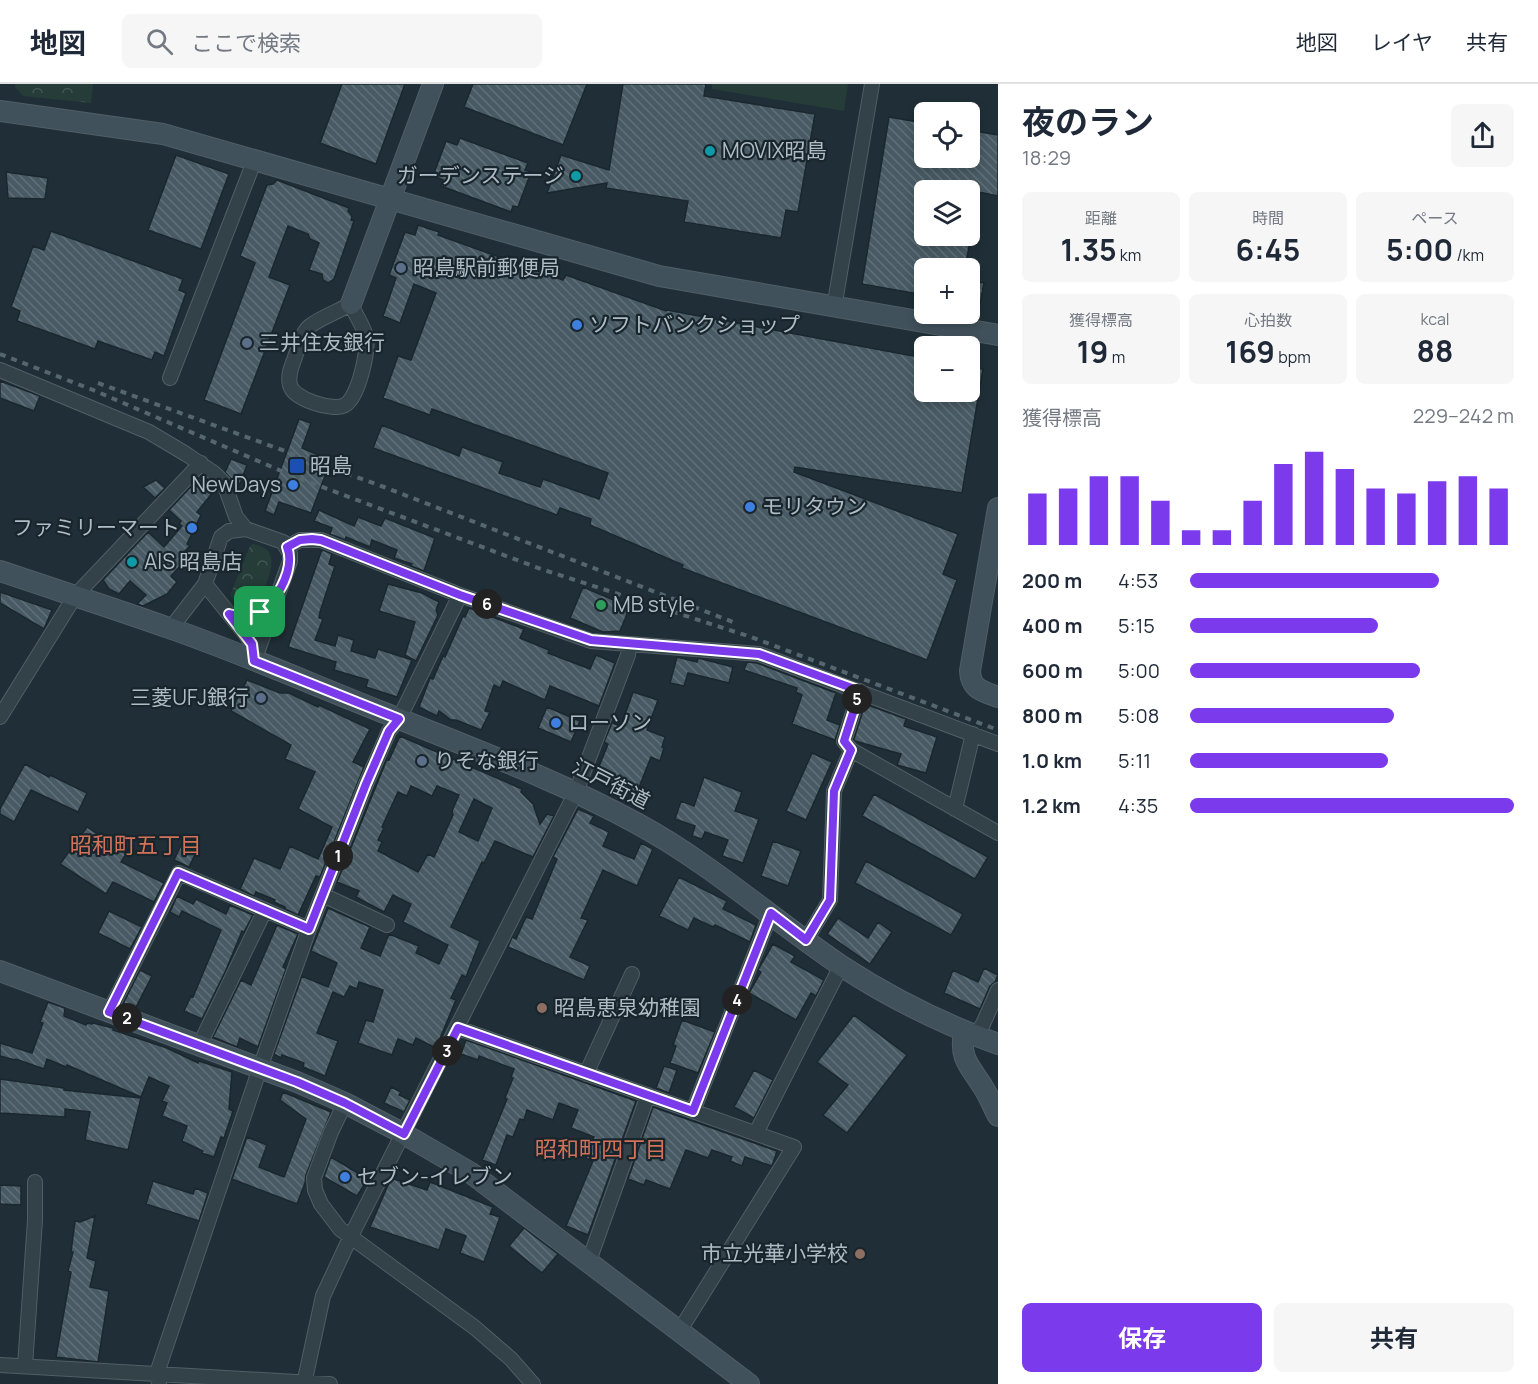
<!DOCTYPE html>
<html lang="ja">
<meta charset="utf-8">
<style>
:root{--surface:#fff;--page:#f6f6f7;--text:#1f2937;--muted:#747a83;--line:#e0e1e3;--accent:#7c3aed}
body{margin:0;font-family:Manrope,"Noto Sans JP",sans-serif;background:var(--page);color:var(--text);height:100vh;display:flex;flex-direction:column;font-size:22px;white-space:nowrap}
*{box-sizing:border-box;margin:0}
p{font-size:20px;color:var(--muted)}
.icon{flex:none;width:33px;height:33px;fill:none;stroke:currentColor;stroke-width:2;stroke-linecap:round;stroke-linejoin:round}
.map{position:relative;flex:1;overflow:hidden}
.details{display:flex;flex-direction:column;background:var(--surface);width:540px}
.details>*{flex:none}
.controls{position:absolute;left:914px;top:18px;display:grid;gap:12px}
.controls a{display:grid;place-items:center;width:66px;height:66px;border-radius:9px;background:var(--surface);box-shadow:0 3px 9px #0003;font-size:30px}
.pin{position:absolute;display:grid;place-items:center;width:51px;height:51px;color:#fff;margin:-26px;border-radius:12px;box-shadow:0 3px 9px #0006}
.km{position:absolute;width:30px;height:30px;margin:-15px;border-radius:50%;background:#222;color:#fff;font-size:16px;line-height:30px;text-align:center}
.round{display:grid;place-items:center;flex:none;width:63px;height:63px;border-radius:9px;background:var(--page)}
.head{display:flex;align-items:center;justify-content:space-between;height:102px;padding:0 24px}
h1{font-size:33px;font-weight:700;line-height:45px}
.metrics{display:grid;grid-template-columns:repeat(3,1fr);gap:9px;height:102px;padding:6px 24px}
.metrics div{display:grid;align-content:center;border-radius:9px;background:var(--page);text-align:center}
.metrics b{font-size:30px;font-weight:700}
.metrics small{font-size:16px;font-weight:400}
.metrics p{font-size:16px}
.chart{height:168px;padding:12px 24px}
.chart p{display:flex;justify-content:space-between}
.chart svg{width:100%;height:108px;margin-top:6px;stroke:var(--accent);stroke-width:6}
.primary-button{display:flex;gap:12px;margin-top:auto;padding:12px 24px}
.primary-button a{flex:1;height:69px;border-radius:9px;background:var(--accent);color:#fff;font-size:24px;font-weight:700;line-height:69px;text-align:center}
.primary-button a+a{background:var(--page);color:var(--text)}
ul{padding:0 24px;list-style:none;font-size:20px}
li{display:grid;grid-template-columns:96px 72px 1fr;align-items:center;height:45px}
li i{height:15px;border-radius:8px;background:var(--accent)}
header{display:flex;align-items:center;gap:36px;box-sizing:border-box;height:84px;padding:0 30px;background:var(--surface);border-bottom:2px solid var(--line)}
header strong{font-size:28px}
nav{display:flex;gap:33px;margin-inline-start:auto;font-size:21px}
.search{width:420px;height:54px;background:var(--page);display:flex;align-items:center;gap:15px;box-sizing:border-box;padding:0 21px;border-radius:9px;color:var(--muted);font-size:22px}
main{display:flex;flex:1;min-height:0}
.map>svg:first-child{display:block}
</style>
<header>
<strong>地図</strong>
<div class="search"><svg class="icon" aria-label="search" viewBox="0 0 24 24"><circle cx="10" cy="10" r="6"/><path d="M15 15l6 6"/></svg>ここで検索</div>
<nav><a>地図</a><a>レイヤ</a><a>共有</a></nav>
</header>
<main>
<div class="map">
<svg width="998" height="1300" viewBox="0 0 998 1300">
<defs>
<pattern id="forest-crowns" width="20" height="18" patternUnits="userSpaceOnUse" patternTransform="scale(1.5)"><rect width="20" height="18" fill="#253c38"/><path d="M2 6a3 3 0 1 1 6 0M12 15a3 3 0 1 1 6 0" fill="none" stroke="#425653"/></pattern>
<pattern id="building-back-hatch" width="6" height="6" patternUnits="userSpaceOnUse" patternTransform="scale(1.5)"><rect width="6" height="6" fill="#485a63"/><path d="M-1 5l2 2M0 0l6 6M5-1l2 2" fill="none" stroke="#607078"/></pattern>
</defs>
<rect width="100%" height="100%" fill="#202f37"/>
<!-- forest -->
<path fill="url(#forest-crowns)" d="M15,0h78l-2,19 -68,-7 -8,-9z
M253,460c35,5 11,43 3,62l-5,4 -11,-1 -9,-12v-4l19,-47z"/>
<!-- pitch -->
<path fill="#253c38" d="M712,0h136l-4,27 -132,-22z"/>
<!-- building -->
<path fill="url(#building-back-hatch)" stroke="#1b272e" stroke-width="1.5" fill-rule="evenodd" d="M342,0h63l-29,80 -56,-21z
M473,0h114l-24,61 -99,-38z
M623,0h83l-2,12 111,18 -17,98 -12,-2 -5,28 -97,-16 4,-21 -82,-13 1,-5 -60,10 14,-38 48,15z
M889,33l35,6v35h45v-28l29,5v61l-29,-6h-45v46h47l-6,32h-41v27l-62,-11z
M460,54l68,25 -3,7 6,2 -13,35 -5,-1 -2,6 -70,-26 2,-6 -10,-4 13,-35 11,4z
M176,71l53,19 -28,75 -53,-19z
M6,88l42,6 -3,21 -37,-1z
M277,96l72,28 -1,3 4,5 -1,4 3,1 -20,58 -6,4 -5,-3 -1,-6 -13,-4 10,-27 -9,-4 -2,-5 -20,-8 -19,51 21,8 -49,129 -37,-14 51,-137 -15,-7 27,-71 6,-1z
M418,141l21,7 -1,3 125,45 3,-5 100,36 1,-1 257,48v34h45v-26l14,3 -21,124 -167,-26 -1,5 164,62 -15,40 14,6 -30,80 -245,-92 1,-3 -93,-40 1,-6 -31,-11 -3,7 -184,-67 9,-23 77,31 3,-9 41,15 -4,11 41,14 3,-8 56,20 9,-26 -176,-64 -2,6 -47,-17 15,-42 13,4 25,-67 -22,-9 -14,39 -17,-7 13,-38 -7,-3 16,-43 10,3z
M51,147l132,48 -4,11 7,3 -22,63 -9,-4 -3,8 -54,-19 -3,8 -78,-28 3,-10 -9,-4 22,-61 11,4z
M969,197l15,2 -4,21 -11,-2z
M0,297l40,15 -6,15 -34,-13z
M299,335l12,4 -9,25 29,12 -20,53 -32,-11 -5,13 -9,-4z
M231,375l16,6 -7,19 -7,-3 -8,-9z
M199,394l15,13 -17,21 4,3 -14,29 3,2 -6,6 3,2 -6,6 3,2 -13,14 6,6 -10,12 -24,12 -6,-2 9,-9 -16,-14 -11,13 -10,-5 -6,-9 45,-48 16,15 18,-21 -3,-2 2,-3 -12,-11z
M156,396l9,8 -10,10 -12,-11z
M319,426l35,16 4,-9 23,9 4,-8 50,20 -11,33 -13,-5 1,-2 -18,-6 3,-8 -25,-10 -2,7 -24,-10 -1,3 -15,-6 2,-6 -18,-7z
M323,466l9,4 -3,10 6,2 -15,46 -1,6 4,1 -8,21 20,6 3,-11 16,5 -3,11 24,7 3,-9 34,11 -15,37 -31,-10 2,-7 -34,-10 2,-8 -48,-15 33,-95z
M388,500l34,9 17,9 -3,8 2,5 -22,46 -11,-6 10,-33 -36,-11z
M583,503l47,20 -10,24 -17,1 -33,-14z
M0,508l52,18 -8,19 -44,-26z
M469,524l55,21 -4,9 29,12 -1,3 42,16 6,-14 19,8 -16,43 -49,-20 -5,14 -42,-19 -3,7 -6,-3 -9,26 5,1 -9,18 -25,-10h-5l-12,-9 -2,5 -18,-9 11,-29 3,1 10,-23 2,1 18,-41 2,1z
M677,573l20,5 1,-4 35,9 -4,16 -41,-10 -4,13 -14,-3z
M747,578l10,1 79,30 -9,27 13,5 -5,15 -43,-16 10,-29 -6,-3 1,-4 -53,-18z
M247,596l33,13h9l29,14 1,-2 51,24 -17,33 11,5 -44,110 -4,-1 -18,39 -13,-6v-2l-11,-5 1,-2 -19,-8 -2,4 -14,-7 14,-31 26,11 10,-23 28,13 14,-32 -34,-18 17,-37 -30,-13 6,-14 -60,-34z
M633,608l25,8 -11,30 18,7 -3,10 2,1 -4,13 -9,-4 -15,38 -42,-16 14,-35 -4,-2 8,-19 9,3z
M865,620l41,15 -2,7 33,11 -11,36 -29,-8 4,-11 -46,-13 -1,-2z
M547,623l33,14 -9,21 -33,-14z
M400,652l122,53 -1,3 12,12 7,20 7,-10 7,2 -21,41 -38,-16 -11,22 -2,-1 -31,65 29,14 -14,36 -4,-2 -11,23 5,2 -20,48 -20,-10 -3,7 -15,-6 -6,16 -34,-12 8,-23 7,2 10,-32 -24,-8 -2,7 -7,-3 -6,11 -11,-5 -16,41 21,8 -13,35 -22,-9 1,-4 -22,-8 -1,3 -7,-4 28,-78 26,11 9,-24 -26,-12 17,-43 42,19 -9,21 19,8 9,-22 30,12 -3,7 23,11 9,-19 -45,-23 8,-18 -18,-9 -9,17 -28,-15 3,-6 -22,-9 50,-123 2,1zM411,702l21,10 5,-10 22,9 -7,16 1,4 -19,42 -6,-3 -10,18 -40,-21 4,-9 -4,-2 6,-12 -2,-1 16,-35 9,4zM474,715l18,9 -14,33 -19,-9z
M812,669l20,9 -26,58 -20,-9z
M25,680l24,13 1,-2 37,18 -9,19 -47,-22 -17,32 -14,-8v-5z
M704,693l38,15 -7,19 24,8 -16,44 -21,-7 6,-16 -23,-8 -3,7 -10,-3 3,-10 -20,-7 6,-18 13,5z
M874,710l114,63 -13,22 -113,-63z
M578,725l16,7 -4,7 19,9 -6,14 31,13 7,-16 12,6 -16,37 -34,-16 -22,48 7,2 -18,37 20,9 -6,14 -76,-33 4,-10 4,2 10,-22 6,2 25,-60 -4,-2z
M87,743l12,8 1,-2 28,18 -7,11 43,21 -10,19 -41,-20 -7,12 -46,-30z
M183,757l15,7 -9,19 -15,-7z
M773,757l28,10 -13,35 -27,-10z
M866,777l97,53 -12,21 -96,-52z
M679,793l48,24 -4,8 33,16 -6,17 -35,-17 -2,2 -19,-9 -6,12 -29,-14z
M177,812l16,8 3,-5 30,15 4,-9 23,10 -9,17 -2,-1 -16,39 -24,49 -18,-8 7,-15 2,1 28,-67 -39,-19 -3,6 -9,-5z
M109,827l33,16 -12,22 -32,-16z
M838,834l30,20 10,-16 14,10 -22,32 -43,-30z
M277,841l21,9 -15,33 3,2 -28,78 -18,-9 -3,9 -24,-10 28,-57 10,5z
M773,860l22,12 -4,6 33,18 -8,16 -5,-3 -15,27 -47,-27 12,-21 -3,-2z
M984,884l14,7 -3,7 -5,4 -10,23 -36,-16 9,-23 25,12z
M140,886l12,6 -17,33 -12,-5z
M48,918l17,6 -1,8 22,9 1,-2 5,1 1,-1 20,5v2l54,18 31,15 1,-2 33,11 -3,37 4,2 -9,27 -3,-1 -7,20 -12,-4 1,-2 -21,-10 5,-15 -25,-10 5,-13 -5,-2 7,-15 -20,-9 -8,20 -74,-32 -1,2 -19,-8 -3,10 -28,-10 -1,1 -15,-4v-13l32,10 11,-30 -3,-1z
M854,931l53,40 -60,78 -24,-18 25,-30 -31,-23z
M682,936l33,12 -17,41 -28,-10 6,-17 -3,-1z
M466,956l170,61 -48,134 -22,-9 27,-65 -7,-3 8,-21 -23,-9 7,-18 -19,-7 -6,17 -26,-10 -3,10 -4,-1 -7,18 -6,-2 -11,30 -14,-5 25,-61 -2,-1 8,-20 -2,-1 3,-8 -35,-13 -1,4 -17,-6z
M664,982l13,4 -8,23 -13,-5z
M754,986l19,10 -19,38 -20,-11z
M0,995l64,9v2l77,8 -13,52 -43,-10 5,-28 -25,-3v8l-65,-4z
M391,1003l10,5 -2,3 11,5 -6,12 -20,-9z
M283,1008l48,20 -25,63 -1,8 -8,21 -65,-25 15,-42 20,8 -8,22 25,10 22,-58 -26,-19z
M653,1023l124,44 -5,15 -27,-9 -3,9 -12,-5 2,-4 -20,-7 -4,8 -22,-8 -16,39 -24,-9 -2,5 -16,-6z
M331,1073l37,22 -11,17 -33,-19z
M391,1094l36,12 3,-8 63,25 -3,7 10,3 -16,45 -24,-9 6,-17 -20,-7 -7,21 -69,-23z
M153,1097l40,13 2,-6 13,5 -9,28 -53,-17z
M0,1101l21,1v19l-21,-1z
M95,1132l-8,42 9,3 -6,26 19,4 -11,71 -42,-5 15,-85 -3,-1 5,-19h-2l4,-31 5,1z
M524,1144l34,26 -16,19 -33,-27z"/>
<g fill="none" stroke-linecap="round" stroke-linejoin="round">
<defs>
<path id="street" d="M351,220c4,11 13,22 15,33 3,14 -8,61 -21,68 -12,7 -52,-6 -55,-20 -3,-11 3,-21 6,-31 4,-9 6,-22 14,-28 10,-8 29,-15 41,-22z
M834,224l38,-224
M0,286l149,62 37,22 28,19 10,10 12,34 10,12
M170,294l85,-219
M287,463l13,-7h21l139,55 131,46 168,13 239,90
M205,500l41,51 6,9 1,14
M229,530c22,5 30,2 45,-15
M171,544l34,-44 16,-47 8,-6 17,-2 37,13 7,12v7l-36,100
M0,633l75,-121 126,-133
M851,666l147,83
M955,725l18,-75
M323,811l64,30
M806,856l24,-40 4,-109 17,-41 -7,-9 16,-50
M109,928l70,-139 130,56
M458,944l336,119 -114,183
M975,952l8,-12 15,-34
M199,962l66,-136
M586,990l46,-100
M345,1019l-14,29 -17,46 1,12 6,14 19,25 134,98 37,32 22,25
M693,1027l78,-198
M756,1049l85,-167
M589,1177l59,-166
M0,1281l330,19
M25,1282l10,-146v-38
M159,1300l-2,-11 103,-305 49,-139 57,-145 23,-53 10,-12 61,-124
M304,1300l19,-88 27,-58 226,-446 52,-137 1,-10"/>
<path id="secondary" d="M0,27l163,23 496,142 339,59
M351,220l82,-220
M998,424l-28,163c1,19 13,20 28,26
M0,487c56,19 113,37 169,57 72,25 142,56 213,84 86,35 174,67 256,112 74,40 136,97 205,143 49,32 100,57 155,77
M0,887l297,111 48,21 59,31 67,39 278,211
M964,948c-5,27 6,34 19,55 6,9 10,20 15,29"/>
</defs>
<!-- street casing -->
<use href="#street" stroke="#515e66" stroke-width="16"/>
<!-- secondary casing -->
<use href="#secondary" stroke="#515e66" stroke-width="22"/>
<!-- street -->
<use href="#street" stroke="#334148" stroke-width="14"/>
<!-- secondary -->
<use href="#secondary" stroke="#41515b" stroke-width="20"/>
<!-- rail -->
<path stroke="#55666f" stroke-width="4" stroke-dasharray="6 6" stroke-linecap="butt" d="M0,270l93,36 200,86 248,93 210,68 247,93
M98,299l286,104 354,137"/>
</g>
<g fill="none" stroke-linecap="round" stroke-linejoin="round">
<defs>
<path id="route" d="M312,455l9,1 139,55 131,45 168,14 101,37 -16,50 7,9 -17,41 -4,109 -24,40 -35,-27 -78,198 -235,-83 -54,106 -59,-31 -48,-21 -188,-70 69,-139 131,56 57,-145 23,-53 10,-12 -145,-58 -2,-17 -23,-30c8,2 16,5 24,2 22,-9 43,-47 34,-69l13,-7z"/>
</defs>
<!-- route casing -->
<use href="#route" stroke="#fff" stroke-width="12"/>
<!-- route -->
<use href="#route" stroke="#7c3aed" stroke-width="8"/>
</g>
<!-- markers -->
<g fill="#0f9aa8" stroke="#19252c" stroke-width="2">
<circle cx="710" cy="67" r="6"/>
<circle cx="576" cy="92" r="6"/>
<circle cx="132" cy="478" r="6"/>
</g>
<g fill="#5c6f8a" stroke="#19252c" stroke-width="2">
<circle cx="401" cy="184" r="6"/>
<circle cx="247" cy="259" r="6"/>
<circle cx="261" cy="614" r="6"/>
<circle cx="422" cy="677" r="6"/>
</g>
<g fill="#3f7fe0" stroke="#19252c" stroke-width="2">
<circle cx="577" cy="241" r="6"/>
<circle cx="293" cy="401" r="6"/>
<circle cx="750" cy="423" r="6"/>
<circle cx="192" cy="444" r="6"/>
<circle cx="556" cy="639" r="6"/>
<circle cx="345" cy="1093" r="6"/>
</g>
<rect fill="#1a4fb4" stroke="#19252c" stroke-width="2" x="289" y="374" width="16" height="16" rx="3"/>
<circle fill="#2e9e5b" stroke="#19252c" stroke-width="2" cx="601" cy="521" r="6"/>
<g fill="#8d6e63" stroke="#19252c" stroke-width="2">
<circle cx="542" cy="924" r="6"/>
<circle cx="860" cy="1170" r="6"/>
</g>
<g text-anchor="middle" stroke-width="4.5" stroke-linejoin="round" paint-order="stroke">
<!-- poi labels -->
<g font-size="21" fill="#adbcc5" stroke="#19252c" text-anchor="start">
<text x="722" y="74">MOVIX昭島</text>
<text x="564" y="99" text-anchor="end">ガーデンステージ</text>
<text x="413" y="191">昭島駅前郵便局</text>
<text x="589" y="248">ソフトバンクショップ</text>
<text x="259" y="266">三井住友銀行</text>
<text x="310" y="389">昭島</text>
<text x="281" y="408" text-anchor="end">NewDays</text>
<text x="762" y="430">モリタウン</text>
<text x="180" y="451" text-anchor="end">ファミリーマート</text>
<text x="144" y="485">AIS 昭島店</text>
<text x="613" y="528">MB style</text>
<text x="249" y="621" text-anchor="end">三菱UFJ銀行</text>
<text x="568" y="646">ローソン</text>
<text x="434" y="684">りそな銀行</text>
<text x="554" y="931">昭島恵泉幼稚園</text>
<text x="357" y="1100">セブン-イレブン</text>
<text x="848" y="1177" text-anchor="end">市立光華小学校</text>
</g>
<!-- street labels -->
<g font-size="21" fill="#adbcc5" stroke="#19252c">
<text transform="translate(611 700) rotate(27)" y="7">江戸街道</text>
</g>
<!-- neighbourhood labels -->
<g font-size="22" fill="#d47259" stroke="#19252c">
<text x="136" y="769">昭和町五丁目</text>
<text x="601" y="1073">昭和町四丁目</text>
</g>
</g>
</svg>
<div class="controls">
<a><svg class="icon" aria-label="locate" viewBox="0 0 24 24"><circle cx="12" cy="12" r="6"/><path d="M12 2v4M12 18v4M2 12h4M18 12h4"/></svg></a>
<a><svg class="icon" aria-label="layers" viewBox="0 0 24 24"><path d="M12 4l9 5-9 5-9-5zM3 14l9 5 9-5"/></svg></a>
<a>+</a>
<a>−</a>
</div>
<div class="pin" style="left:260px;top:528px;background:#1e9e55"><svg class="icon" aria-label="arrive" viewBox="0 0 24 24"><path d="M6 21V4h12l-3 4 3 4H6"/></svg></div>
<b class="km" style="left:338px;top:772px">1</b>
<b class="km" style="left:127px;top:934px">2</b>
<b class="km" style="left:447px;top:967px">3</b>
<b class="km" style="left:737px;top:916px">4</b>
<b class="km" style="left:857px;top:615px">5</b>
<b class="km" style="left:487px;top:520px">6</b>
</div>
<section class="details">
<div class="head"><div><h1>夜のラン</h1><p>18:29</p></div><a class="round"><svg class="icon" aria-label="share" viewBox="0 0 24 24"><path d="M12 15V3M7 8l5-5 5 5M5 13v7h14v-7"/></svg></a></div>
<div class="metrics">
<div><p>距離</p><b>1.35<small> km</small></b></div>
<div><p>時間</p><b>6:45</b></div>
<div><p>ペース</p><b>5:00<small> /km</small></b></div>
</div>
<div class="metrics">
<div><p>獲得標高</p><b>19<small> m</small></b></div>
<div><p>心拍数</p><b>169<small> bpm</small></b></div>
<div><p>kcal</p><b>88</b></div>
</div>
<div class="chart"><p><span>獲得標高</span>229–242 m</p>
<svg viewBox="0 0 160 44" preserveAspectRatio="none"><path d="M5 44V23M15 44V21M25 44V16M35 44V16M45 44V26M55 44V38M65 44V38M75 44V26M85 44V11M95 44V6M105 44V13M115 44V21M125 44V23M135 44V18M145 44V16M155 44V21"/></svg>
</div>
<ul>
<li><b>200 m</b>4:53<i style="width:77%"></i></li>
<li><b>400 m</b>5:15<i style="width:58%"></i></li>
<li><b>600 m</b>5:00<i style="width:71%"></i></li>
<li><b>800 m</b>5:08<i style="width:63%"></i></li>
<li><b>1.0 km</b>5:11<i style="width:61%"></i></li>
<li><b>1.2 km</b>4:35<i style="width:100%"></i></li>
</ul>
<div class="primary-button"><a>保存</a><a>共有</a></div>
</section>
</main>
